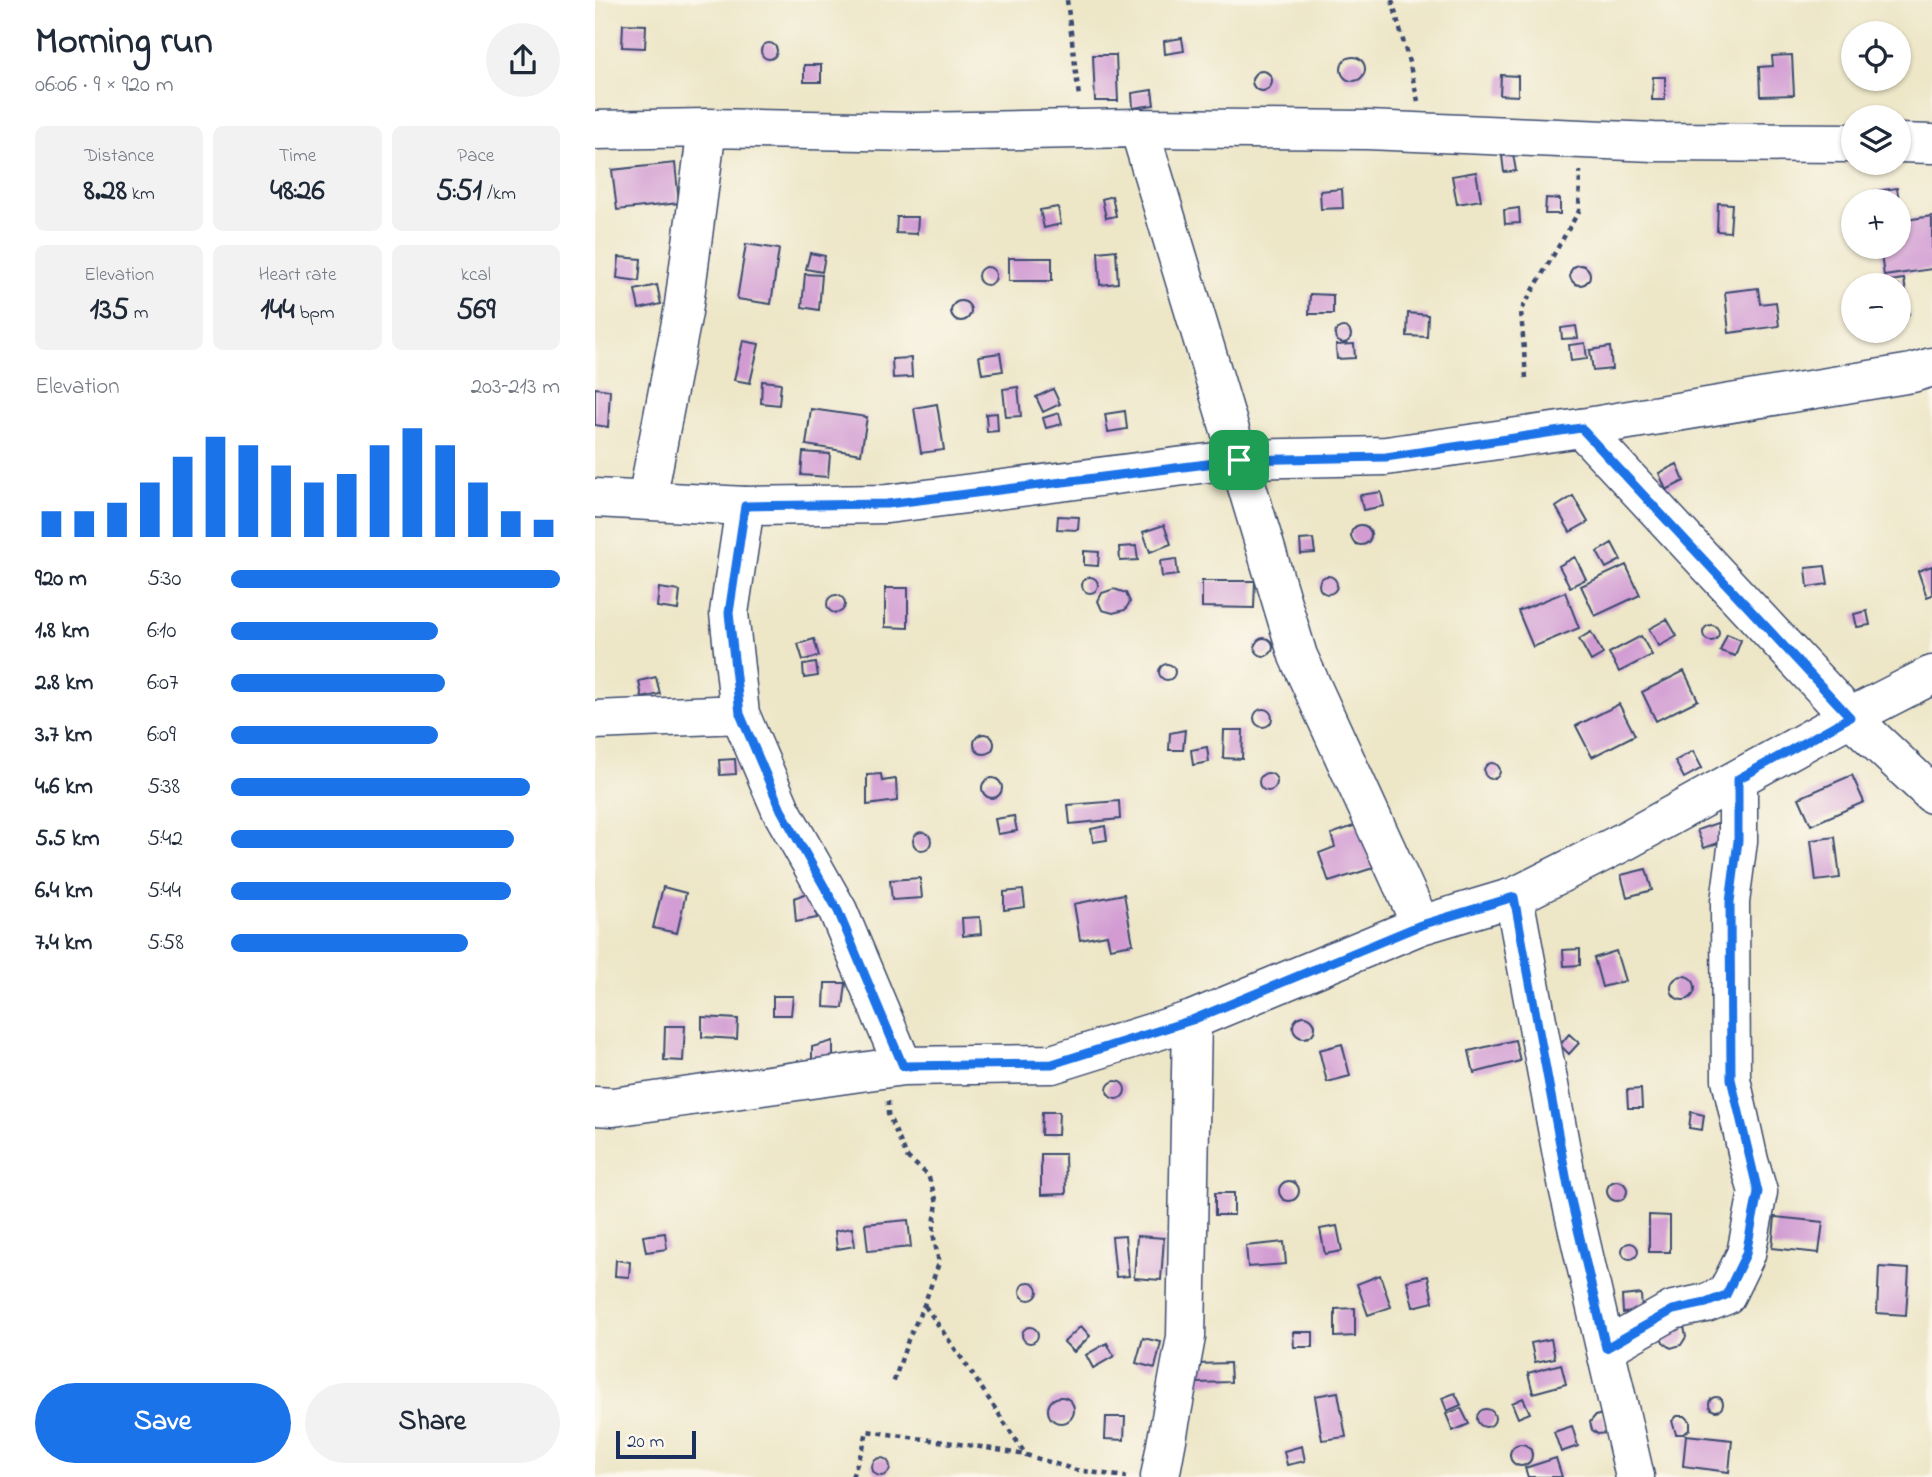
<!DOCTYPE html>
<meta charset="utf-8">
<style>
:root{--surface:#fff;--page:#f2f2f3;--text:#1f2937;--muted:#747a83;--accent:#1a73e8}
body{margin:0;font-family:"Indie Flower",sans-serif;background:var(--page);color:var(--text);height:100vh;display:flex;flex-direction:column;font-size:26px;white-space:nowrap}
*{box-sizing:border-box;margin:0}
p{font-size:23px;color:var(--muted)}
.icon{flex:none;width:38px;height:38px;fill:none;stroke:currentColor;stroke-width:2;stroke-linecap:round;stroke-linejoin:round}
.map{position:relative;flex:1;overflow:hidden}
.drawer{display:flex;flex-direction:column;background:var(--surface);width:595px}
.drawer>*{flex:none}
.tools{position:absolute;left:1246px;top:21px;display:grid;gap:14px}
.tools a{display:grid;place-items:center;width:70px;height:70px;border-radius:50%;background:var(--surface);box-shadow:0 2px 5px #0004;font-size:35px}
.scale{position:absolute;left:21px;bottom:18px;width:80px;box-sizing:border-box;padding-left:7px;border:4px solid #1b2f5e;border-top:0;font-size:19px;line-height:24px;white-space:nowrap;color:#1b2f5e;-webkit-text-stroke:5px #fbf7ec;paint-order:stroke}
.pin{position:absolute;display:grid;place-items:center;width:60px;height:60px;color:#fff;margin:-30px;border-radius:14px;box-shadow:0 4px 10px #0006}
.round{display:grid;place-items:center;flex:none;width:74px;height:74px;border-radius:37px;background:var(--page)}
.overview{display:flex;align-items:center;justify-content:space-between;height:119px;padding:0 35px}
h1{font-size:38px;font-weight:700;line-height:52px}
.stats{display:grid;grid-template-columns:repeat(3,1fr);gap:10px;height:119px;padding:7px 35px}
.stats div{display:grid;align-content:center;border-radius:10px;background:var(--page);text-align:center}
.stats b{font-size:30px;font-weight:700}
.stats small{font-size:19px;font-weight:400}
.stats p{font-size:19px}
.chart{height:196px;padding:14px 35px}
.chart p{display:flex;justify-content:space-between}
.chart svg{width:100%;height:126px;margin-top:7px;stroke:var(--accent);stroke-width:6}
.cta{display:flex;gap:14px;margin-top:auto;padding:14px 35px}
.cta a{flex:1;height:80px;border-radius:42px;background:var(--accent);color:#fff;font-size:28px;font-weight:700;line-height:80px;text-align:center}
.cta a+a{background:var(--page);color:var(--text)}
ul{padding:0 35px;list-style:none;font-size:23px}
li{display:grid;grid-template-columns:112px 84px 1fr;align-items:center;height:52px}
li i{height:18px;border-radius:9px;background:var(--accent)}
main{display:flex;flex:1;min-height:0}
.map>svg:first-child{display:block}
</style>
<main>
<section class="drawer">
<div class="overview"><div><h1>Morning run</h1><p>06:06 · 9 × 920 m</p></div><a class="round"><svg class="icon" aria-label="share" viewBox="0 0 24 24"><path d="M12 15V3M7 8l5-5 5 5M5 13v7h14v-7"/></svg></a></div>
<div class="stats">
<div><p>Distance</p><b>8.28<small> km</small></b></div>
<div><p>Time</p><b>48:26</b></div>
<div><p>Pace</p><b>5:51<small> /km</small></b></div>
</div>
<div class="stats">
<div><p>Elevation</p><b>135<small> m</small></b></div>
<div><p>Heart rate</p><b>144<small> bpm</small></b></div>
<div><p>kcal</p><b>569</b></div>
</div>
<div class="chart"><p><span>Elevation</span>203–213 m</p>
<svg viewBox="0 0 160 44" preserveAspectRatio="none"><path d="M5 44V35M15 44V35M25 44V32M35 44V25M45 44V16M55 44V9M65 44V12M75 44V19M85 44V25M95 44V22M105 44V12M115 44V6M125 44V12M135 44V25M145 44V35M155 44V38"/></svg>
</div>
<ul>
<li><b>920 m</b>5:30<i style="width:100%"></i></li>
<li><b>1.8 km</b>6:10<i style="width:63%"></i></li>
<li><b>2.8 km</b>6:07<i style="width:65%"></i></li>
<li><b>3.7 km</b>6:09<i style="width:63%"></i></li>
<li><b>4.6 km</b>5:38<i style="width:91%"></i></li>
<li><b>5.5 km</b>5:42<i style="width:86%"></i></li>
<li><b>6.4 km</b>5:44<i style="width:85%"></i></li>
<li><b>7.4 km</b>5:58<i style="width:72%"></i></li>
</ul>
<div class="cta"><a>Save</a><a>Share</a></div>
</section>
<div class="map">
<svg width="1337" height="1477" viewBox="0 0 1337 1477">
<rect width="100%" height="100%" fill="#fbf7ec"/>
<filter id="ink" filterUnits="userSpaceOnUse"><feTurbulence type="fractalNoise" baseFrequency=".0143" numOctaves="2"/><feDisplacementMap in="SourceGraphic" scale="14" xChannelSelector="R" yChannelSelector="G"/><feConvolveMatrix kernelMatrix="1 2 1 2 8 2 1 2 1" color-interpolation-filters="sRGB"/></filter>
<filter id="wash" filterUnits="userSpaceOnUse"><feTurbulence type="fractalNoise" baseFrequency=".00686" numOctaves="4" result="noise"/><feDisplacementMap in="SourceGraphic" scale="28" xChannelSelector="R" yChannelSelector="G"/><feGaussianBlur stdDeviation="1.57" result="paint"/><feColorMatrix in="noise" values="0 0 0 0 0 0 0 0 0 0 0 0 0 0 0 0 0 1.4 0 .05"/><feComposite in="paint" operator="in"/></filter>
<g filter="url(#wash)">
<rect width="100%" height="100%" fill="#ede6c7"/>
<g id="blocks">
<!-- building -->
<path fill="#d29cd3" d="M28,24l23,1 -1,23 -23,-1z
M587,38l2,13 -19,3 -1,-13z
M166 51a8 8 0 1 1 16 0a8 8 0 1 1-16 0Z
M498,55h23l2,46h-23z
M1197,55l2,40 -34,1 -1,-29 14,-1 -1,-10z
M746 69a12 12 0 1 1 24 0a12 12 0 1 1-24 0Z
M209,65h17v17h-17z
M657 81a10 10 0 1 1 20 0a10 10 0 1 1-20 0Z
M906,75l17,1v20l-18,-1z
M1058,77h12v23h-13z
M557,90l2,15 -21,3 -1,-15z
M918,154l3,17 -12,1 -2,-16z
M80,163l4,40 -62,7 -5,-40z
M881,172l5,28 -24,4 -5,-28z
M1302,188l2,13h-24l-1,-10z
M747,189l1,19 -22,1 -1,-18z
M517,196l4,20 -10,2 -4,-19z
M951,198l14,1v15h-15z
M1123,203l14,1 -2,28 -13,-1z
M463,207l3,17 -17,4 -4,-18z
M924,208l1,15 -15,1 -1,-14z
M1337,216v53l-48,7 -4,-29h19v-26z
M302,217h21l-1,17 -21,-1z
M151,244l33,5 -8,55 -34,-5z
M521,250l2,33 -18,2 -2,-33z
M215,253l15,3 -3,16 -16,-3z
M24,257l22,2 -2,22 -22,-3z
M414,258h43v23h-43z
M975 275a10 10 0 1 1 20 0a10 10 0 1 1-20 0Z
M383 276a9 9 0 1 1 18 0a9 9 0 1 1-18 0Z
M210,274l17,1 -3,35 -17,-3z
M1309,279l5,35 -10,1v-30h-17v-3z
M62,285l4,19 -22,5 -4,-19z
M1163,288l2,16 16,-2 3,24 -50,7 -4,-41z
M715,294l23,1v19h-24z
M356 311a10 10 0 1 1 20 0a10 10 0 1 1-20 0Z
M813,313l20,2 -1,22 -20,-1z
M981,326l2,12 -16,1 -1,-11z
M740 335a8 8 0 1 1 16 0a8 8 0 1 1-16 0Z
M148,341l16,3 -9,39 -16,-3z
M990,343l2,16 -16,2 -2,-16z
M759,344l1,14 -18,1 -1,-14z
M1015,347l2,22 -19,2 -3,-21z
M405,353l3,18 -21,3 -3,-18z
M316,358l1,19 -19,1 -1,-19z
M167,381l19,2 -2,22 -18,-2z
M423,387l3,29 -15,1 -3,-28z
M0,388l15,2 -2,37 -13,-2z
M458,389l7,15 -17,8 -7,-15z
M342,404l7,46 -23,3 -7,-45z
M216,409l56,8 -6,37 -55,-9z
M530,411l2,18 -19,3 -3,-18z
M402,413l1,18 -11,1 -1,-18z
M464,413l3,11 -16,4 -3,-10z
M208,452l27,2 -2,23 -27,-2z
M1082,464l7,17 -18,9 -7,-17z
M786,492l3,14 -21,4 -3,-15z
M978,496l15,26 -18,10 -14,-25z
M463,516l21,1 -1,13 -21,-1z
M569,525l7,19 -21,8 -7,-20z
M756 535a10 10 0 1 1 20 0a10 10 0 1 1-20 0Z
M718,539l2,14 -14,1 -1,-14z
M1017,543l9,17 -15,8 -9,-16z
M541,546l2,14 -18,1 -1,-14z
M489,551l15,1 -1,14 -14,-1z
M980,557l11,22 -16,8 -11,-21z
M581,559l2,16 -16,2 -2,-16z
M1031,565l14,30 -45,21 -14,-30z
M1230,566l3,18 -20,3 -2,-19z
M1337,566v29l-5,2 -9,-26z
M724 585a9 9 0 1 1 18 0a9 9 0 1 1-18 0Z
M487 585a8 8 0 1 1 16 0a8 8 0 1 1-16 0Z
M607,581h53l-1,27 -52,-1z
M64,588l21,3 -2,19 -21,-3z
M290,588h23v40l-23,-1z
M519,589l12,4 4,9 -5,8 -12,3 -11,-3 -4,-9 4,-8z
M970,592l14,36 -46,19 -15,-36z
M232 604a9 9 0 1 1 18 0a9 9 0 1 1-18 0Z
M1272,611l3,14 -13,2 -3,-13z
M1072,619l10,17 -18,10 -10,-17z
M1108 633a8 8 0 1 1 16 0a8 8 0 1 1-16 0Z
M996,632l12,22 -12,7 -12,-22z
M1132,634l14,6 -6,16 -15,-5z
M1046,636l11,19 -33,17 -10,-19z
M660 647a9 9 0 1 1 18 0a9 9 0 1 1-18 0Z
M219,639l5,17 -16,4 -5,-16z
M221,663l2,13 -14,2 -1,-13z
M564 672a8 8 0 1 1 16 0a8 8 0 1 1-16 0Z
M1089,671l14,29 -42,21 -14,-29z
M61,677l4,17 -18,4 -3,-17z
M1024,704l16,31 -43,22 -16,-31z
M659 718a9 9 0 1 1 18 0a9 9 0 1 1-18 0Z
M590,730l-2,20h-14l1,-17z
M629,730h19l-1,29 -19,-1z
M379 744a10 10 0 1 1 20 0a10 10 0 1 1-20 0Z
M612,747l2,15 -16,3 -2,-15z
M1098,751l9,17 -18,10 -9,-17z
M140,759l1,15 -16,1 -1,-15z
M889 771a8 8 0 1 1 16 0a8 8 0 1 1-16 0Z
M664 782a9 9 0 1 1 18 0a9 9 0 1 1-18 0Z
M286,774l1,7 14,-2 1,22 -30,4v-30z
M1257,775l12,27 -53,23 -12,-27z
M387 788a10 10 0 1 1 20 0a10 10 0 1 1-20 0Z
M524,801l1,18 -50,5 -2,-19z
M419,816l3,15 -19,3 -3,-15z
M1122,823l7,18 -20,7 -7,-18z
M764,824l14,44 -44,14 -10,-29 16,-6 -4,-13z
M510,826l2,14 -14,2 -2,-13z
M318 841a9 9 0 1 1 18 0a9 9 0 1 1-18 0Z
M1240,837l5,41 -24,3 -5,-41z
M1051,869l6,21 -25,7 -6,-22z
M325,878l2,20 -30,2 -2,-20z
M68,887l23,6 -9,40 -24,-5z
M428,890l2,17 -21,3v-18z
M217,891l5,27 -21,4 -2,-24z
M529,894l9,50 -23,4 -3,-13 -27,5 -6,-36z
M385,917l1,17 -18,2 -1,-18z
M985,949v16l-16,1 -1,-16z
M1021,951l9,30 -23,6 -8,-29z
M1076 988a12 12 0 1 1 24 0a12 12 0 1 1-24 0Z
M230,983h21l-3,25 -19,-1z
M178,996h20l-2,19h-18z
M698 1027a11 11 0 1 1 22 0a11 11 0 1 1-22 0Z
M107,1017l36,2 -1,20 -35,-2z
M70,1026h20l-2,35 -19,-1z
M974,1034l10,9 -10,11 -9,-9z
M920,1040l5,21 -46,12 -5,-22z
M238,1041v21l-21,3v-18z
M747,1044l8,32 -23,6 -8,-32z
M512 1090a9 9 0 1 1 18 0a9 9 0 1 1-18 0Z
M1046,1089l1,19h-14l-1,-18z
M447,1112h17l-1,23h-17z
M1096,1112l13,3 -2,15 -13,-2z
M446,1154h24l1,40 -25,1z
M684 1191a10 10 0 1 1 20 0a10 10 0 1 1-20 0Z
M1012 1191a10 10 0 1 1 20 0a10 10 0 1 1-20 0Z
M620,1193h19v22h-19z
M1054,1215l21,1v36h-21z
M1180,1217l48,5 -4,31 -47,-5z
M313,1220l3,27 -43,4 -3,-27z
M742,1226l5,25 -17,3 -5,-25z
M257,1228l3,18 -18,3 -2,-18z
M70,1233l2,16 -21,3 -3,-16z
M530,1236l4,40 -13,1 -4,-40z
M542,1236l27,2 -3,42 -27,-2z
M689,1242l2,22 -38,3 -2,-21z
M1027 1251a8 8 0 1 1 16 0a8 8 0 1 1-16 0Z
M21,1260l14,2 -1,15 -14,-1z
M1284,1267l30,2 -3,46 -29,-2z
M785,1275l11,32 -23,8 -11,-31z
M833,1276l5,26 -20,5 -6,-26z
M425 1291a9 9 0 1 1 18 0a9 9 0 1 1-18 0Z
M1046,1294l1,17 -19,2 -1,-17z
M760,1308v28l-20,1v-28z
M486,1326l9,10 -16,16 -10,-10z
M427 1335a8 8 0 1 1 16 0a8 8 0 1 1-16 0Z
M1089,1327l2,10 -5,8 -10,3 -8,-6 -3,-9z
M698,1332h20v15h-19z
M548,1338l18,4 -6,26 -19,-5z
M956,1339l4,19 -20,4 -4,-19z
M512,1343l7,13 -21,12 -7,-13z
M635,1363l1,19 -34,1 -1,-19z
M966,1364l5,20 -33,9 -5,-20z
M743,1392l8,45 -24,3 -7,-44z
M860,1393l6,12 -14,6 -5,-13z
M1114 1404a7 7 0 1 1 14 0a7 7 0 1 1-14 0Z
M453 1410a13 13 0 1 1 26 0a13 13 0 1 1-26 0Z
M928,1398l7,15 -12,5 -6,-15z
M866,1408l8,16 -16,7 -7,-17z
M882 1418a9 9 0 1 1 18 0a9 9 0 1 1-18 0Z
M1008,1414l3,19 -8,1 -6,-4 -2,-8 5,-6z
M1082,1416h8l5,5v8l-6,5h-8l-4,-13z
M511,1417h19l-1,23 -19,-1z
M977,1426l6,20 -17,6 -7,-20z
M1091,1435l46,5 -3,32 -46,-6z
M915 1455a11 11 0 1 1 22 0a11 11 0 1 1-22 0Z
M707,1446l3,15 -18,4 -3,-14z
M961,1458l6,19h-34l-3,-9z
M277 1467a9 9 0 1 1 18 0a9 9 0 1 1-18 0Z"/>
</g>
</g>
<g filter="url(#ink)">
<use href="#blocks" fill-opacity="0" stroke="#3a4a6e" stroke-width="2"/>
<g fill="none" stroke-linecap="round" stroke-linejoin="round">
<defs>
<path id="minor" d="M544,128l159,528 123,269
M0,130l112,-2 209,4 223,-4 228,2 287,12 199,1
M1304,143l33,1
M986,428l269,289 82,77
M52,500l36,-188 24,-184
M150,506l-16,107 11,101 41,96 57,101 65,155
M0,720l145,-6
M919,897l54,290 67,290
M0,1106l18,1 290,-41 149,-2 140,-44 229,-95 93,-28 111,-56 225,-124 82,-42
M1011,1348l67,-38 33,-7 20,-8 20,-41 12,-62 -9,-31 -18,-82 -1,-177 8,-61v-62
M565,1477l26,-140 6,-317"/>
<path id="major" d="M0,498l150,8 142,-2 352,-45 147,-3 195,-28 331,-55 20,-6"/>
</defs>
<!-- minor casing -->
<use href="#minor" stroke="#3a4a6e" stroke-width="41"/>
<!-- major casing -->
<use href="#major" stroke="#3a4a6e" stroke-width="41"/>
<!-- path -->
<path stroke="#3a4a6e" stroke-width="4.5" stroke-dasharray="5 5" stroke-linecap="butt" d="M472,0l12,97
M797,0l18,66 8,35
M931,378l-5,-67 58,-100 1,-40
M293,1101v13l19,43 21,18 9,27 -4,31 6,30 -15,42 -16,35 -15,44
M330,1306l42,60 59,89 50,15 50,7
M257,1477l11,-29 4,-17 114,16 44,8"/>
<!-- minor -->
<use href="#minor" stroke="#fff" stroke-width="38"/>
<!-- major -->
<use href="#major" stroke="#fff" stroke-width="38"/>
</g>
</g>
<g fill="none" stroke-linecap="round" stroke-linejoin="round" filter="url(#ink)">
<defs>
<path id="route" d="M986,428l269,289 -112,62v62l-8,61 1,177 27,113 -12,62 -20,41 -20,8 -33,7 -67,38 -38,-161 -54,-290 -93,28 -229,95 -140,44 -149,2 -65,-155 -57,-101 -41,-96 -11,-101 16,-107 142,-2 352,-44 147,-3z"/>
</defs>
<!-- route casing -->
<use href="#route" stroke="#fff" stroke-width="14"/>
<!-- route -->
<use href="#route" stroke="#1a73e8" stroke-width="9"/>
</g>
</svg>
<div class="tools">
<a><svg class="icon" aria-label="locate" viewBox="0 0 24 24"><circle cx="12" cy="12" r="6"/><path d="M12 2v4M12 18v4M2 12h4M18 12h4"/></svg></a>
<a><svg class="icon" aria-label="layers" viewBox="0 0 24 24"><path d="M12 4l9 5-9 5-9-5zM3 14l9 5 9-5"/></svg></a>
<a>+</a>
<a>−</a>
</div>
<div class="scale">20 m</div>
<div class="pin" style="left:644px;top:460px;background:#1e9e55"><svg class="icon" aria-label="arrive" viewBox="0 0 24 24"><path d="M6 21V4h12l-3 4 3 4H6"/></svg></div>
</div>
</main>
